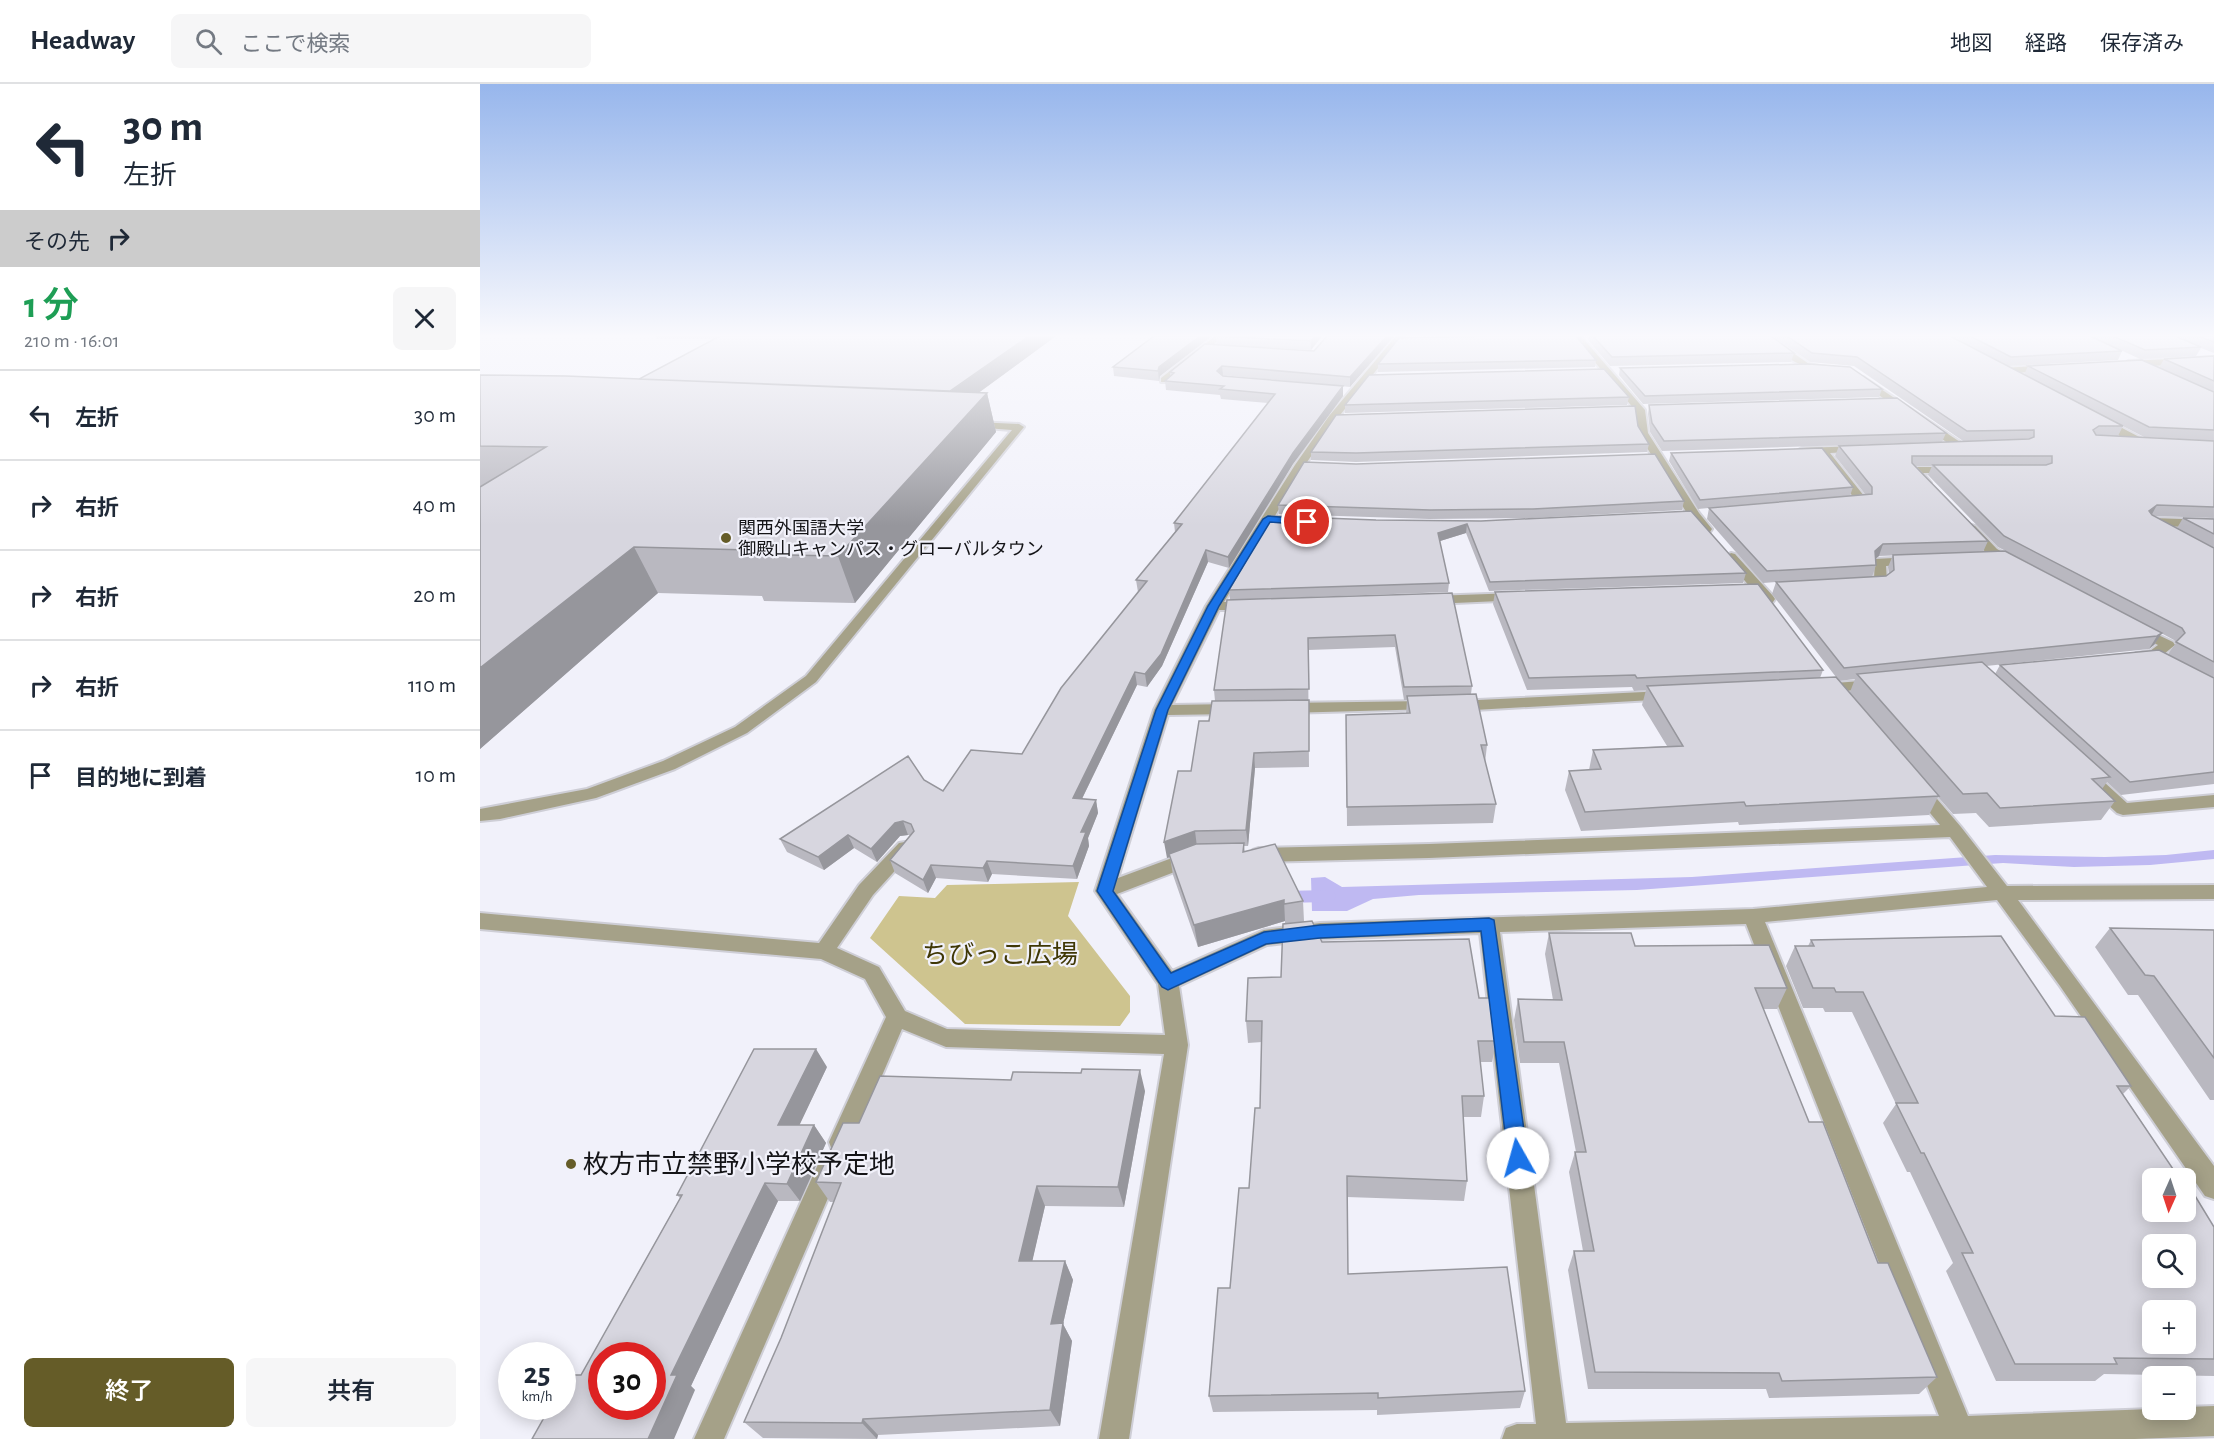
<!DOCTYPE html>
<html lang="ja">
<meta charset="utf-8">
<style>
:root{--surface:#fff;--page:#f6f6f7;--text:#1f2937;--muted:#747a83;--line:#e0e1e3;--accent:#655c28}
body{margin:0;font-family:"Alegreya Sans","Noto Sans JP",sans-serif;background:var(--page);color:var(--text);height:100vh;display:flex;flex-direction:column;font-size:22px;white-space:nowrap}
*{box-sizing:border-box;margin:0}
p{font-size:20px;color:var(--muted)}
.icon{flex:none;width:33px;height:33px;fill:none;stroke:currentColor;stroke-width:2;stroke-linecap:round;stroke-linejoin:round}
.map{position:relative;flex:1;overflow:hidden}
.panel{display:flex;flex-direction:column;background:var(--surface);width:480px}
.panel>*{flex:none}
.top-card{background:#fff;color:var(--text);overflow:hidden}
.needle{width:39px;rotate:183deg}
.controls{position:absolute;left:1662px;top:1084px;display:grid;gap:12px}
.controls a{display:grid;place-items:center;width:54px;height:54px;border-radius:9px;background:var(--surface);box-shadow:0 3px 15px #0003;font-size:30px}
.speed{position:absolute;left:18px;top:1258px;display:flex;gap:12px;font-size:30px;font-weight:700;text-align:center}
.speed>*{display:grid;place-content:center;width:78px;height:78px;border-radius:50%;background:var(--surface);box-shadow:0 3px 15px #0003;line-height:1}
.speed small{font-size:15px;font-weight:400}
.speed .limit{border:9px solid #d22;background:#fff;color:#111}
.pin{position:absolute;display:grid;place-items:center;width:51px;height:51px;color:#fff;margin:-26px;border:3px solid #fff;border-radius:50%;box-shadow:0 2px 6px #0007}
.me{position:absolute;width:66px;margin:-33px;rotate:353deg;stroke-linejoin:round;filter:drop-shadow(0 0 4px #0008)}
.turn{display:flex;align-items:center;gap:21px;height:126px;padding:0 24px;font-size:27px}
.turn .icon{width:78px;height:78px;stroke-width:2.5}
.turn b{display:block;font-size:42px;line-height:51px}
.then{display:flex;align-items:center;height:57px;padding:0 24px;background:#0003;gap:12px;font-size:22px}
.round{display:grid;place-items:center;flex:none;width:63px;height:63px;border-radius:9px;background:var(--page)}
.overview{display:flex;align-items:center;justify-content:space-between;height:102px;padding:0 24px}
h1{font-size:36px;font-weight:600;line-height:45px;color:#1e9e55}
.primary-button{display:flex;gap:12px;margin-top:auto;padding:12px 24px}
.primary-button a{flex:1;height:69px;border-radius:9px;background:var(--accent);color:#fff;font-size:24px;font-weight:600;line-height:69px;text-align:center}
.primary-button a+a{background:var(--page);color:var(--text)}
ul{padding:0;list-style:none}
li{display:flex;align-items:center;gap:18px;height:90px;padding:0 24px;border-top:2px solid var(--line)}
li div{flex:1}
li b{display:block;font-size:22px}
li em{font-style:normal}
header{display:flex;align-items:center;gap:36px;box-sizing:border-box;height:84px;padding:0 30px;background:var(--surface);border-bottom:2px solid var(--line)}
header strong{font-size:28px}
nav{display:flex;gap:33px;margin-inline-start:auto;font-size:21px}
.search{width:420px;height:54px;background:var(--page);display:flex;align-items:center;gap:15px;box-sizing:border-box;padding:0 21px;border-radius:9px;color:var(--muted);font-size:22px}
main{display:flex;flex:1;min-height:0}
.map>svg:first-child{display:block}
</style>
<header>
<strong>Headway</strong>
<div class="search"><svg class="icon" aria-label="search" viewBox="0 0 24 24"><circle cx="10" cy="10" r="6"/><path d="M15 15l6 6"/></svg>ここで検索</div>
<nav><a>地図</a><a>経路</a><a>保存済み</a></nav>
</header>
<main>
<section class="panel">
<div class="top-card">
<div class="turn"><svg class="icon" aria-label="left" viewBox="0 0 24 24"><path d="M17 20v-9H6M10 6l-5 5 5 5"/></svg><div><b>30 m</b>左折</div></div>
<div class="then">その先<svg class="icon" aria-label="right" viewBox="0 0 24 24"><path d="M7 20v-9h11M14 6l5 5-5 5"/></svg></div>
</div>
<div class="overview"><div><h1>1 分</h1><p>210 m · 16:01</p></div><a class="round"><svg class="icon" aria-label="close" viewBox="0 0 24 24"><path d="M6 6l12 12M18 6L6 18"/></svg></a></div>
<ul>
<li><svg class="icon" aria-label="left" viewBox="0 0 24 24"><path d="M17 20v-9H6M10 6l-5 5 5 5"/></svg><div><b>左折</b></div><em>30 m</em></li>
<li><svg class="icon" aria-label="right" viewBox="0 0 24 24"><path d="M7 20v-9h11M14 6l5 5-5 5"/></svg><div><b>右折</b></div><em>40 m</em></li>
<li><svg class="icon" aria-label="right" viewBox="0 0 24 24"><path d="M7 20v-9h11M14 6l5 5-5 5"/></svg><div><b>右折</b></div><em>20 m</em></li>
<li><svg class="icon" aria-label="right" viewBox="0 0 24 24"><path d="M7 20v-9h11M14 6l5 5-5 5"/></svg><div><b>右折</b></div><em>110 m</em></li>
<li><svg class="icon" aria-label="arrive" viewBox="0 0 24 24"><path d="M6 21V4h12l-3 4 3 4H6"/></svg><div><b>目的地に到着</b></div><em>10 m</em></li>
</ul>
<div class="primary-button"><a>終了</a><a>共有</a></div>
</section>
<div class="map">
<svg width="1734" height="1355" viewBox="0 0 1734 1355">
<rect width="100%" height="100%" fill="#f1f1fa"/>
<path fill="#cec48f" d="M599,798L588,832L650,912V928L640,942L485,940L390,854L419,812L455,814L467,801Z"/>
<path fill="#bfb9f2" d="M1734,766V775L1670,781L1594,783L1523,779L1157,806L939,811L893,815L867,827H832L831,794L845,793L862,803L1212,793L1515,771L1625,773L1686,771Z"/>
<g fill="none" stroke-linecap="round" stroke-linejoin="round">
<path fill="#bfb9f2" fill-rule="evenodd" d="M848,806L854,808L856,812L854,816L848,818L804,819L798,817L796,813L798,809L804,807Z"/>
<defs>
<path id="service" d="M495,338L539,340L544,343L336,598L267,649L195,685L116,714L20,735L0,737V725L107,705L183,677L255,643L326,592L532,346L492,343V339Z"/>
<path id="minor" d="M735,252H744L687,298H681V294Z
M916,252H924L856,336L825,381L744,518H767L774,522L767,526H739L692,621L753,620L761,625L753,630L688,631L638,794L711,767L718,769L720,774L718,779L637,810L692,887L784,846L840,839L1273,825L1507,803L1470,753L949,774L779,778L773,776L770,771L773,766L779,764L949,760L1460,741L1431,706L1434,702H1446L1481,743L1527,802L1734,801V815L1538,816L1734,1082V1115L1725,1112L1580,902L1517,816L1285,838L1488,1332L1672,1325L1706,1326V1323L1734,1322V1352L1655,1355H1022L1026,1344L1037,1340H1056L1000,849L840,855L787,861L699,902L708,961L649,1355H619L684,970L466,963L422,945L370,1066L361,1069L352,1066L349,1058L406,933L385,895L341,875L0,845V829L339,859L379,801L419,759L425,758L431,759L434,764L431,769L393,811L357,864L399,883L425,927L467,945L685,951L678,900L615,807L674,626L726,522L815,381L849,332ZM1266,840L1459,1332L1086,1339L1020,848Z
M1093,252H1101L1165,326L1168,349L1219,429L1232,445L1230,448H1222L1208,431L1158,349L1155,326Z
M1280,252H1289L1329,280L1350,284C1333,295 1293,265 1280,252Z
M1734,273V279L1648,283L1644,280L1648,277Z
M1568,281L1571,282V286L1525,290L1521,287L1525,284Z
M1383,293L1483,360V364H1475L1380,298L1379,296Z
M1619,335H1625L1663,355L1677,359C1662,370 1633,347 1619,339Z
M1380,362L1384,363V367L1350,369L1388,417L1382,420H1365V416L1374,414L1340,369L1322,370L1317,367L1322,364Z
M1434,383H1472L1477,386L1472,389H1443L1451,399L1446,402L1442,401L1429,386Z
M1671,434L1734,436V444L1680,442L1675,445L1665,438Z
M1491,441L1495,442L1517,465L1535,475L1537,478L1535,481C1516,485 1496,458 1485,445Z
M1251,469L1255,470L1293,512L1295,515L1293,518H1283L1247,476L1245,473Z
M1432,473L1438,477L1436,480L1406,482L1407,498L1406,501L1386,503L1380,499L1381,496L1394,495L1395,475Z
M1037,509L1042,510L1044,513L1042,516L952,520L945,516L952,512Z
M1657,541L1693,558L1695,561L1679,574L1656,575L1654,572L1656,569L1670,567L1678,561L1652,548L1650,545Z
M1394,596L1401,600L1399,603L1342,610L1334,605L1342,600Z
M1185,607L1190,609L1193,612L1190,615L977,627L969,622L977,617Z
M948,617L953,619L956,622L953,625L806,629L798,624L806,619Z
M1618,696L1624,698L1647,719L1734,711V723L1643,731L1637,729L1612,706L1610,702L1612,698Z
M349,1072L358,1076L361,1084L244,1355H214L340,1076Z"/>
</defs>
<use href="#service" stroke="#ceced6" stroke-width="4"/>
<use href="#minor" stroke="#ceced6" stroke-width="4"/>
<use href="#service" fill="#a5a188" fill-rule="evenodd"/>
<use href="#minor" fill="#a5a188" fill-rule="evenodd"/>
</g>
<path fill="#b9b8c0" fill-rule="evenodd" d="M175,252H576L499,308L507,309L516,348L375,519L284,517L282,512L178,509L0,665V291L159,295L235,255H176Z
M674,252H732L680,292L679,297L634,292L633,283Z
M736,252H842L831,266L737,261Z
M847,252H914L870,303L742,291L863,312L813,380L749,484L728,478L682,582L667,603L657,601L602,715L616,716L618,729L608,754L609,762L597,795L512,790L508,798L456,794L448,809L415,789L410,776L430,751H428L420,752L397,778L374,764L344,786L307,768L300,755L444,696L463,707L542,670L658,508L656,496L695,448L694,439L788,319L741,315L740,311L686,306L685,297L690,292V288L834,267Z
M1109,252H1291L1314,269L1311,278L1130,282L1108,256Z
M1292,252H1470L1643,342L1638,352L1734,357L1664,353L1544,291L1548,282L1679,284L1684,275L1734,272V434L1674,432L1697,444L1703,434L1734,435V700L1641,711L1627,698L1622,705L1635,717L1621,736L1509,743L1496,729L1473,730L1458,713L1449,731L1259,741L1258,738L1101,747L1085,706L1089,687L1109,686L1113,666L1187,662L1162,621L1166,606L1154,607L1152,603L1047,606L1013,520L1015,508L1343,586L1340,594L1356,593L1292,510L1296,498L1283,499L1227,435L1229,424L1250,422L1218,425L1189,377L1191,369L1373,403L1370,412L1385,410L1355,372L1359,362L1504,357H1483L1374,282L1330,278ZM1436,382H1452L1448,391L1518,463L1602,507L1413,471L1408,483L1409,490L1406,492L1392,493L1396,481V474L1399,472L1503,468L1508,457ZM1681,549L1694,556L1696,559L1688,570L1520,581L1515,590L1506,582L1669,565L1674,561ZM1375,595L1370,608L1359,597Z
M1470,252H1734V269L1721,264L1716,272L1660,275L1617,255L1642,267L1638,276L1527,282Z
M1116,276L1115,283L898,288V280Z
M1140,284L1402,305L1399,313L1163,320L1139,291Z
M1149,313L1147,321L865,329V321Z
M1169,321L1466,349L1462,358L1182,367L1170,348L1168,330Z
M1158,342L1169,360L1167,368L876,378L831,376V368Z
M1204,417L1202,426L1052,434L949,435L799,430L798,421Z
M896,436L1001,437L1266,489L1263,499L1009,507L986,449L960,457L969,499L968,508L750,516L749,506Z
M972,509L992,602L991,610L1007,661L1005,679L1016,720L1013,739L867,742L866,631L926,630L927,616H924L915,563L828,566L829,683L775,684L768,762H764L765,768L823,817L824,837L842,858L999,914L1016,957L1012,978H1000L1004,1012L1001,1033H983L987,1097L984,1117L867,1113L868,1190L1045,1307L1040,1324L897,1331V1326L733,1328L729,1312L769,1104L780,1024L782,958L768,959L766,937L801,893L805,840V837L718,863L693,791L690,773L687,774L711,687L735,617L734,606L747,516Z
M1630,844L1734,846V1016H1730L1658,911H1648L1615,863Z
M1069,849L1155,862L1307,904L1297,925H1283L1329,1038L1398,1179L1457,1293L1439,1310L1289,1314L1286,1305H1108L1088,1186L1094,1167H1103L1089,1088L1095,1068H1096L1079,979H1040L1034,936L1038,915L1073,916L1065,870Z
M1331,856L1575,932L1651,1002L1643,1010L1695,1088L1734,1143V1292L1624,1290L1615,1297H1516L1466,1187L1473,1179L1430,1088H1427L1403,1039L1416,1020L1372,928H1345L1343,924H1323L1306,882L1315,862H1328Z
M347,983L319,1041H334L346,1059L320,1117H298L211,1302L215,1306L101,1291L200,1114L197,1111Z
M665,1007L644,1123L565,1122L552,1177H585L593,1196L583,1240L592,1257L580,1342L398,1351L397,1355L283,1354L264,1338L301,1254L354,1118H350L336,1098L379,1039Z"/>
<path fill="#96969c" d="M549,252H576L463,335L458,316Z
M720,252H732L680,292L679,297L678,287L679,283Z
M835,252H842L831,266V257Z
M907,252H914L870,303V293Z
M742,282L743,291L737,287Z
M863,302V312L813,380L749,484L748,473L813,369Z
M507,309L516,348L375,519L358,472Z
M1677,421L1671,432L1669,427Z
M987,440L986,449L957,458L958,449Z
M1403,460L1399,472L1391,478L1395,467Z
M154,463L178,509L0,665V584Z
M726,466L728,478L682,582L667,603L665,590Z
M1682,549L1674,561L1669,565L1677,552Z
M655,588L657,601L596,727L593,714Z
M774,669L775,684L768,762L766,746Z
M616,716L618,729L608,754L609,762L597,795L593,782L601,748Z
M423,737L428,751L420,752L397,778L391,765L415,739Z
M715,747L717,763L689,770L690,773L687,774L684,758Z
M368,751L374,764L344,786L338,773Z
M507,777L512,790L508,798L503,784Z
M451,781L456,794L448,809L443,796Z
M804,816L805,837L718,863L714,841Z
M336,965L347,983L311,1059L298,1041Z
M660,986L665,1007L644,1123L638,1103Z
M334,1041L346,1059L320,1117L307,1100Z
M285,1099L298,1117L211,1302L215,1306L194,1355H168L191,1291Z
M557,1102L565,1122L548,1196L539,1177Z
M585,1177L593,1196L583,1240L592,1257L580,1342L570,1326L571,1240Z
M383,1335L398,1351L397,1355L382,1339Z"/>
<path fill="#d7d6df" stroke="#96969c" stroke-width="1.5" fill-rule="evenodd" d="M240,252H549L470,307L159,295Z
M674,252H720L679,283L678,287L633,283Z
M736,252H835L831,257Z
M847,252H907L870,293L742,282L737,287L743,292L863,302L813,369L748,473L726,466L681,570L665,590L655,588L593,714L616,716L601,748H606L593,782L507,777L503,784L451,781L443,796L410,776L434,747L431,740L423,737L415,739L391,765L368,751L338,773L300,755L428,672L444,696L463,707L491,666L542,670L581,604L667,497L656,496L702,440L694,439L795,310L740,305L744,302L685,297L694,289L690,288L725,260L834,267Z
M1016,252H1096L1116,276L898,280L919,254Z
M1113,252H1291L1314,269L1132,273Z
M1307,252H1470L1643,342H1619L1613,346L1616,351L1734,357V423L1677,421L1669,427L1672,431L1734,464V578L1696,558L1705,549L1702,544L1524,452L1453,381H1566L1572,379V372H1432V379L1508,457L1403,460L1395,467L1396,481L1287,487L1229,424L1392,410V403L1359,362L1549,355L1554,353V346L1487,347L1377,273L1332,269Z
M1490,252H1610L1642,267L1531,273Z
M1633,252H1695L1721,263L1665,266Z
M1718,252H1734V258Z
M1734,272V297L1684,275Z
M1662,276L1734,308V346L1669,343L1548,282Z
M1329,280L1370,283L1402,305L1165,312L1140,284Z
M1124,285L1149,313L865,321L889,291Z
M0,291L86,292L507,309L358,472L264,470L268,466L154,463L0,584V403L66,363L0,362Z
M1417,314L1466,349L1184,357L1172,339L1169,321Z
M1155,322L1158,342L1169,360L876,369L831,368L856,331Z
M1342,364L1373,403L1220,416L1191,369Z
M1175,370L1204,417L1053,425L950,426L798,421L824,378L876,380Z
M1211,427L1266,489L1010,498L987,440L958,449L969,499L749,506L792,432L896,436L1001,437Z
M1703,434L1734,435V450Z
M1525,467L1682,549L1677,552L1364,584L1296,498L1406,492L1414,486L1413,471Z
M1278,500L1343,586L1157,594L1155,591L1049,594L1015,508Z
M972,509L992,602L924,603L915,551L828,554L829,605L734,606L747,516Z
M1679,566L1734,594V688L1650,698L1520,581Z
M1502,578L1630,693L1612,695L1635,717L1520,724L1507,709L1483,710L1377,590Z
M1356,593L1459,712L1266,722L1264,718L1105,728L1089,687L1121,685L1113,666L1203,662L1167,602Z
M996,610L1007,661H1001L1016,720L867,723L866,631L930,629L927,612Z
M829,616V667L774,669L766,746L715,747L684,758L698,687H711L719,637H729L732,617Z
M764,759L763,768L795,760L823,817L804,820V816L714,841L689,770L716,760Z
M832,837L842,858L989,855L999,914H1011L1016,957H998L1004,1012H982L987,1097L867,1092L868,1190L1027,1183L1045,1307L898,1314V1309L729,1312L738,1204H750L759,1104H769L775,1024H780L782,937H766L768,894L801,893L803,840Z
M1630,844L1734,846V974L1674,892L1665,891Z
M1069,849H1151L1155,862L1289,861L1307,904H1275L1329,1038H1343L1398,1179H1408L1457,1293L1302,1297L1299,1289L1115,1288L1094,1167H1114L1095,1068H1106L1084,958H1044L1038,915L1082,916Z
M1521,852L1575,932L1605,933L1651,1002H1637L1695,1088H1700L1704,1095H1672V1128H1706V1097L1734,1143V1275L1634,1274L1637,1280H1535L1482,1169H1493L1444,1069H1441L1416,1019H1438L1383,908H1356L1354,904H1333L1315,862H1334L1331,856ZM1672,1161H1706V1194H1672ZM1672,1227H1706V1260H1672Z
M274,965H336L298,1041H334L307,1100L285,1099L191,1291H197L168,1355H52L70,1323H82V1300L88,1291H101L202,1111H197ZM122,1272H172V1323H122Z
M602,985L660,986L638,1103L557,1102L539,1177H585L571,1240L583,1239L570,1326L383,1335L382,1339L264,1338L301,1254L361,1099L336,1098L363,1039H379L400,992L531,996L533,988L601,989Z"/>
<linearGradient id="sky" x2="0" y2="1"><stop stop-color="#97b6ec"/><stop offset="0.57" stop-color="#f9f9fd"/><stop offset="1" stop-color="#f9f9fd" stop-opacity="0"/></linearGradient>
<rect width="1734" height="442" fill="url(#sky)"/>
<path fill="#1a73e8" stroke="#114b97" stroke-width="1.5" d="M788,432L827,435L832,438L827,441L790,438L739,522L688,626L633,807L691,889L784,848L840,841L1009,834L1014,836L1048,1074L1045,1081L1038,1083L1031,1081L1028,1074L1001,847L840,854L786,860L688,906L682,903L617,807L676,626L728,522L783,435Z"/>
<g fill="#655c28" stroke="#f1f1fa" stroke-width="2">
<circle cx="246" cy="454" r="6"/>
<circle cx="91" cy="1080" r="6"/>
</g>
<g text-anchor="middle" stroke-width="4.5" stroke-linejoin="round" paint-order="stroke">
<g font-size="18" fill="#141417" stroke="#f1f1fa" text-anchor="start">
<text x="258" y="450">関西外国語大学<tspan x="258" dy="21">御殿山キャンパス・グローバルタウン</tspan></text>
</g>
<g font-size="26" fill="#3f3705" stroke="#f1f1fa">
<text x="520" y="879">ちびっこ広場</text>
</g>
<g font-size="26" fill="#141417" stroke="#f1f1fa" text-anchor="start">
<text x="103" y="1089">枚方市立禁野小学校予定地</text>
</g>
</g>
</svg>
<div class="controls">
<a><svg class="needle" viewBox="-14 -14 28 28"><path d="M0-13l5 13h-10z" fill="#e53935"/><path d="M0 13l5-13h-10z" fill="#747a83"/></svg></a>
<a><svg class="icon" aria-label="search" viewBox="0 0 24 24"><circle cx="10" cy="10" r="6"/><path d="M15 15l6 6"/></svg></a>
<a>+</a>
<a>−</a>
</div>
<div class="speed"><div>25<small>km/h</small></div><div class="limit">30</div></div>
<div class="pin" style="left:827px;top:438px;background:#d93025"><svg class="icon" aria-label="arrive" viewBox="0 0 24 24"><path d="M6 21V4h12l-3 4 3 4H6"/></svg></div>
<svg class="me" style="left:1038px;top:1074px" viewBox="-20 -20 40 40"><circle r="19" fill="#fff"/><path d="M0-13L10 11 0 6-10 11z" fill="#1a73e8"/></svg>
</div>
</main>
